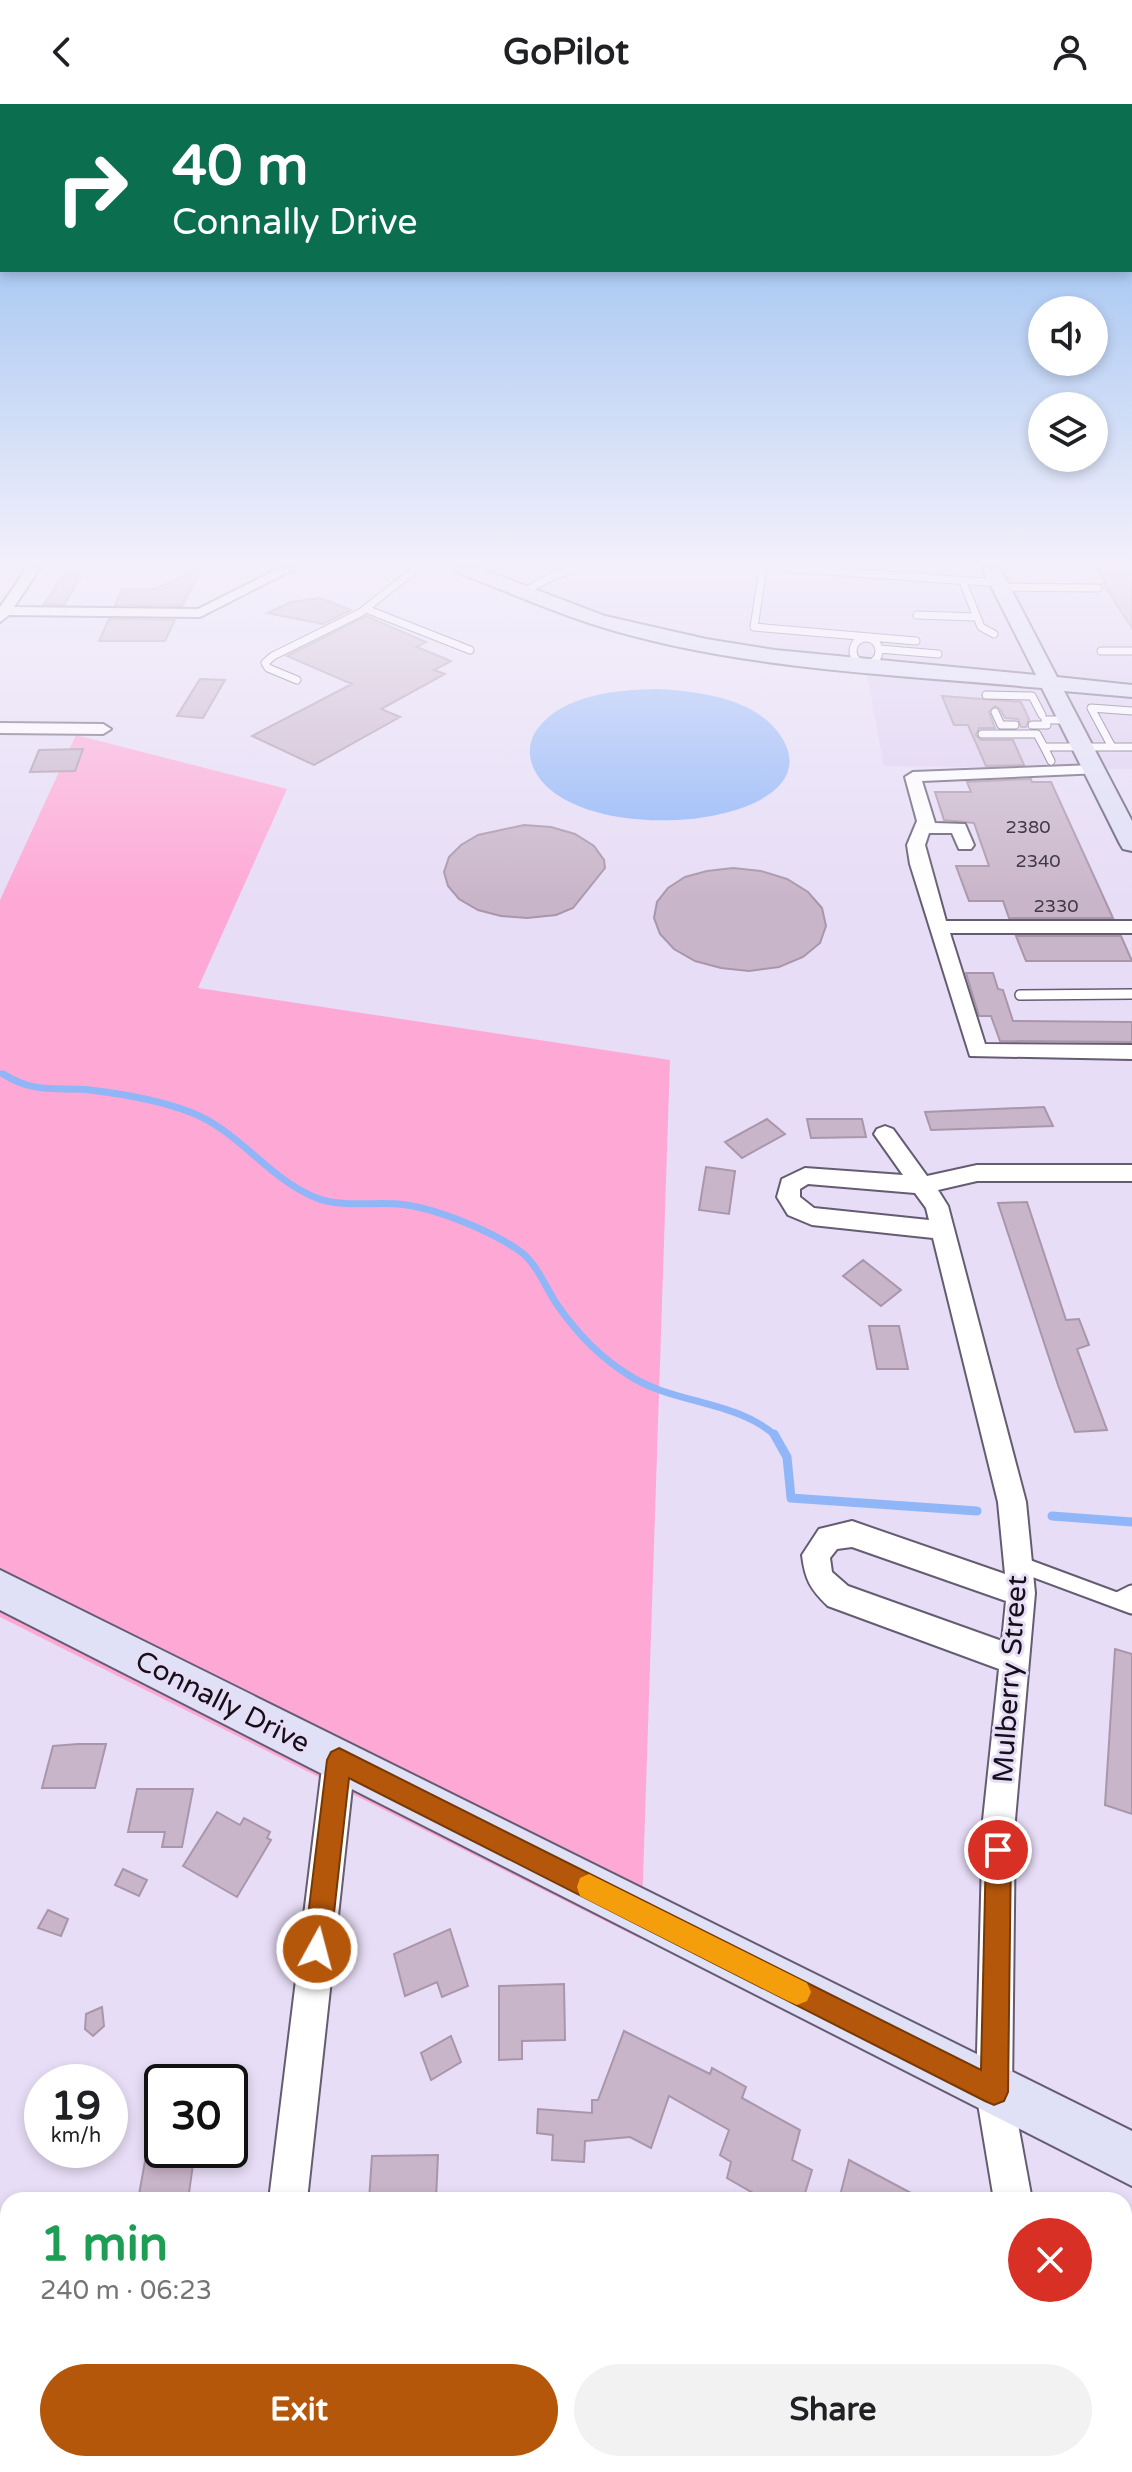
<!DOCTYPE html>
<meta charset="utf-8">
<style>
:root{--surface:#fff;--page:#f2f2f2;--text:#202124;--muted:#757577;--accent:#b5570a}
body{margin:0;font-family:"Varela Round",sans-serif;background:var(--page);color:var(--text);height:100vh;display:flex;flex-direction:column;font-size:30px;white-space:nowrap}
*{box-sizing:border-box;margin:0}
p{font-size:26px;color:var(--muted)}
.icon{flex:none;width:44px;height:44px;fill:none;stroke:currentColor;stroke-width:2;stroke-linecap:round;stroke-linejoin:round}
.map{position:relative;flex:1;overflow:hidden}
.drawer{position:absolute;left:0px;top:2088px;width:1132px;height:280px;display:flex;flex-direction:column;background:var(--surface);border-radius:24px 24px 0 0;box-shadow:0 4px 12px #0003}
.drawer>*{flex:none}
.top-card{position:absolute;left:0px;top:0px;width:1132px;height:168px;box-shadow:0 4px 12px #0003;background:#0b6e4f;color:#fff;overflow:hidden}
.fabs{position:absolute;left:1028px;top:192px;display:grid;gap:16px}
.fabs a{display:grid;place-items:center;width:80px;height:80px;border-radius:50%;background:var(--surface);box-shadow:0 4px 12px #0003;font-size:40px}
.speed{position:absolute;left:24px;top:1960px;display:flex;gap:16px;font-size:40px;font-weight:700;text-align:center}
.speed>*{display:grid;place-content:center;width:104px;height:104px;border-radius:50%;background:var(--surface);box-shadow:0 4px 12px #0003;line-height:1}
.speed small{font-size:20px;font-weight:400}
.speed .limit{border:4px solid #111;border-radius:12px;background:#fff;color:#111}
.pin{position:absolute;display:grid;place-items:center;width:68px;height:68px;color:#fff;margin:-34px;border:4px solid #fff;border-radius:50%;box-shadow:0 2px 8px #0007}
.me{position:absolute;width:88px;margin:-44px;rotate:7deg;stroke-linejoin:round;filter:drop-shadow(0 0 6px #0008)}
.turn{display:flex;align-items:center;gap:28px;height:168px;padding:0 40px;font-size:36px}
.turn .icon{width:104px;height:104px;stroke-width:2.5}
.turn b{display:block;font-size:56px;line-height:68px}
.round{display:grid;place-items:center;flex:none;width:84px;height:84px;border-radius:42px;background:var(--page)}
.overview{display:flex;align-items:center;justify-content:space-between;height:136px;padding:0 40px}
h1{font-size:48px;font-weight:800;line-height:60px;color:#1e9e55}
.action{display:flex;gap:16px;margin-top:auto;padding:16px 40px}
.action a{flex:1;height:92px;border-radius:48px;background:var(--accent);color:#fff;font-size:32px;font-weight:800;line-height:92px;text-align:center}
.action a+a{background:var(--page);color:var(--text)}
header{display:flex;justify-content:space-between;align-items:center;height:104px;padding:0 40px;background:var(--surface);font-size:36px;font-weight:800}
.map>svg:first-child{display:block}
</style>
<header><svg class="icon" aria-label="back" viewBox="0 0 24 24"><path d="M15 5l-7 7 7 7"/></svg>GoPilot<svg class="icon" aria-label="person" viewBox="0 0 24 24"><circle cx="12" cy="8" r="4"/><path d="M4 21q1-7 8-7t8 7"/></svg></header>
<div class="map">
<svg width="1132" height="2368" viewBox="0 0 1132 2368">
<rect width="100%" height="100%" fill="#e7ddf6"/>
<path fill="#ded0f0" d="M457,464H1132V665L884,662L865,560L611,524Z"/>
<path fill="#fea8d5" d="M76,631L287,685L198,884L670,956L641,1835L0,1513V796Z"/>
<path fill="#91b6f8" d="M656,585C698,587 758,594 782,634C836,721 583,749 536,669C527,654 528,637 538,624C565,590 617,586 656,585Z"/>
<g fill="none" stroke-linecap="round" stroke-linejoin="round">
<path stroke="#91b6f8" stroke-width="5" d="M0,969L6,972"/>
<path stroke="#91b6f8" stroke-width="7" d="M3,970C35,990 55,983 90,986C123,990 159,996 190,1008C238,1026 267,1073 314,1093C341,1104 370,1098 398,1100C434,1103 492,1127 521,1148C538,1161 546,1185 558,1202C577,1229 600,1253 627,1270C671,1300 736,1296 776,1332"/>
<path stroke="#91b6f8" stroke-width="9" d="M774,1330L787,1353L791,1394L977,1407
M1052,1412L1132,1418"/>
</g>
<path fill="#c9b5c9" stroke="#a996aa" stroke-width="2" d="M68,464L82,471L64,501L44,500Z
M198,464H202L182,502L115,501L122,485H156Z
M1096,464H1132V524L1103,479H1106Z
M320,494L351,506L323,520L267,509L291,498Z
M366,512L426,538L417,543L451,557L434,566L445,570L381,605L400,613L314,661L252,632L352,580L287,552Z
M109,515L175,516L165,537H99Z
M200,575L225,576L203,614L177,612Z
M942,592L1021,598L1029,615L1026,623H1021L1018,615L1005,614L1000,605L995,602L989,608L995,624H979L976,631L981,636H1013L1024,661L986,662L968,621H954Z
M83,645L75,667L30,668L39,646Z
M1031,675L1032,678H1051L1113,814H1009L1003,797H969L956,762H989L974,719L944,716L935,688H971L967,678Z
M524,721L551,723L575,730L594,742L604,756L605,764L573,804L556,811L527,814L501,812L478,806L459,795L448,782L444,768L449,753L461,741L478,731Z
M733,764L761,767L787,775L808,788L822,804L826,822L820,839L803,853L779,863L749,867L721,864L695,857L674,845L660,830L654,814L657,798L668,784L685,773L707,767Z
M1016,832H1121L1132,857H1026Z
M966,869H993L998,885L1003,886L1013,917L1132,918V938L1000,937L991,912H979Z
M1044,1003L1053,1022L931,1026L925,1008Z
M767,1015L785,1030L742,1054L725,1038Z
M807,1015H862L866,1033L811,1034Z
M706,1063L735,1067L729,1110L699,1106Z
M1027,1098L1066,1216L1079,1215L1089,1241L1077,1245L1107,1326L1075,1328L1058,1281L998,1099Z
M863,1156L901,1186L881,1202L843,1172Z
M869,1222H899L908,1265H877Z
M1115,1545L1132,1550V1710L1105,1701Z
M78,1640H106L95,1684H42L53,1642Z
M137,1685H193L182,1743H162L165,1728H128Z
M217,1708L240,1721L244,1714L270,1728L267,1734L271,1736L237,1793L183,1762Z
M123,1765L147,1776L139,1792L115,1781Z
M48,1806L68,1815L61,1832L38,1824Z
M450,1825L468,1882L442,1893L437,1878L405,1892L394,1850Z
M564,1880L565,1936L522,1937V1955L499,1956V1882Z
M102,1903L104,1922L93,1932L85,1925L86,1910Z
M624,1927L710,1970L712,1964L746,1983L742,1994L800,2026L792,2056L812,2066L803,2096H756L758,2092L727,2074L731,2058L720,2051L729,2026L669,1992L651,2044L630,2033L585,2037L584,2058L552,2056L553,2031L537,2029L538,2005L592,2009V1996H598Z
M451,1932L461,1958L431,1976L421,1949Z
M147,2046H195L188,2096H138Z
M438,2051L436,2096H369L372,2052Z
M849,2056L924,2096H839Z"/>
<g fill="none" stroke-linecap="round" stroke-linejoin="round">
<defs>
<path id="lane-far2" d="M763,464L754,523L916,537
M785,464L999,479
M963,478L981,523L994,530
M1001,483L1098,484
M523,488L553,472L578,464
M366,505L470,546
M917,511L975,513
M853 547a13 13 0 1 1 26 0a13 13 0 1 1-26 0Z
M879,545L938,550
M1101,547H1132
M297,576L268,564L265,559L273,552L360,509L417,464
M986,591L1032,592L1042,611
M995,608L1001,621H1015
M1032,621H1047L1045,616H1068
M982,630H1037L1044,643
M1112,643L1091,604L1132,607
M1051,657L1044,643H1132"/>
<path id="lane-far1" d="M1020,891L1132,890"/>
<path id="lane" d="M1019,1460L1132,1502
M1118,1496L1132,1489"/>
<path id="street" d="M27,464H40L14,503L198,505L280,464H296L200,513L9,511L0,518V503Z
M0,619L103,620L111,625L103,630L0,629Z
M1094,661L1100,663V669L922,677L935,719L965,720L974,741L971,745H959L952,729H929L925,741L946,817H1132V829H950L985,940L1132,941V955L970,952L910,760L907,741L917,717L905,673L913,668Z
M885,1022L893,1025L927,1072L977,1061H1132V1077H977L938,1086L948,1102L1026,1398L1035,1489L1015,1716L1012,1988L1032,2096H994L976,1988L983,1716L999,1565L828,1502C810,1485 805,1475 802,1451L819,1425L852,1417L1005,1470L998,1398L933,1134L812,1121L788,1111L777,1093L782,1075L805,1064L903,1071L874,1030L877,1025ZM808,1080L915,1089L926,1104L929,1116L814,1104L800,1093V1085ZM852,1443L1006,1497L1002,1537L848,1482L832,1468L830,1454L837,1445Z
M339,1640L350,1645L355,1656L307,2096H269L323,1656L328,1645Z
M236,2360H278L277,2368H235Z
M1037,2360H1079L1080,2368H1038Z"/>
<path id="secondary" d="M453,464H479L605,512L706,535L775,546L1036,571L982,464H1000L1057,573L1132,581V593L1064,587L1132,717V747L1123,745L1120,740L1042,584C893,570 736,566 592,520C546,505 501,485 456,468Z
M0,1466L1132,2027V2082L0,1506Z"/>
</defs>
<use href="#lane-far2" stroke="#655c72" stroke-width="9"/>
<use href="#lane-far1" stroke="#655c72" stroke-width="12"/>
<use href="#lane" stroke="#655c72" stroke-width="19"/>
<use href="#street" stroke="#655c72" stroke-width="4"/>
<use href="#secondary" stroke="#655c72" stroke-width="4"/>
<use href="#lane-far2" stroke="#fff" stroke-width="7"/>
<use href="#lane-far1" stroke="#fff" stroke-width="9"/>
<use href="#lane" stroke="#fff" stroke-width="15"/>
<use href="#street" fill="#fff" fill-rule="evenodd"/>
<use href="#secondary" fill="#e0e0f6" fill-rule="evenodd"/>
</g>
<linearGradient id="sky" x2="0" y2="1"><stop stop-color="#85b5ee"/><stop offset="0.58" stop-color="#f4f0fb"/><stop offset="1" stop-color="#f4f0fb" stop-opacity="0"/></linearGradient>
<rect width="1132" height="796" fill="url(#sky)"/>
<path fill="#b5570a" stroke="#763906" stroke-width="2" d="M339,1644L981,1966L986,1746L989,1737L998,1734L1007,1737L1011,1746L1008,1988L1004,1997L994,2001L985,1997L349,1674L330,1845L326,1854L317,1858L308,1854L304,1845L327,1656L331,1648Z"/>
<path fill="#f59e0b" d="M589,1770L807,1879L811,1888L807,1897L797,1901L788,1897L580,1792L577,1783L580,1774Z"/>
<g text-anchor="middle" stroke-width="6" stroke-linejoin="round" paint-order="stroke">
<g font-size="18" fill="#413945">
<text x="1028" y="729">2380</text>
<text x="1038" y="763">2340</text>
<text x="1056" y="808">2330</text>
</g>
<g font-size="28" fill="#141019" stroke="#e7ddf6">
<text transform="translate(1009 1575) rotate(-86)" y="10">Mulberry Street</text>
<text transform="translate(223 1597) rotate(27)" y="10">Connally Drive</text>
</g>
</g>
</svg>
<div class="fabs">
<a><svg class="icon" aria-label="sound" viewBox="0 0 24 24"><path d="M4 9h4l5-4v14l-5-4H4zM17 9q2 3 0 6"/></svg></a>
<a><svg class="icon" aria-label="layers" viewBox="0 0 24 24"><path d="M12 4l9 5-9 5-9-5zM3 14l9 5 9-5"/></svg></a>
</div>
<div class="speed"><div>19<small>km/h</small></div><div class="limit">30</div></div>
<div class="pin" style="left:998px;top:1746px;background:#d93025"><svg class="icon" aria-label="arrive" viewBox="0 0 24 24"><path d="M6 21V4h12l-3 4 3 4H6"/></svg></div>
<svg class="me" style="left:317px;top:1845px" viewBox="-20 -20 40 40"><circle r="17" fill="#b5570a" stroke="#fff" stroke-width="3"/><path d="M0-11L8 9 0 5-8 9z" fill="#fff"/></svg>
<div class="top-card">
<div class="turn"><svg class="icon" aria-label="right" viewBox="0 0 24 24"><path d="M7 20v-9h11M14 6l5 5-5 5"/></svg><div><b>40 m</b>Connally Drive</div></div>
</div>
<section class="drawer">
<div class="overview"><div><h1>1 min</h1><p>240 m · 06:23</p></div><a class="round" style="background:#d93025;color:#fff"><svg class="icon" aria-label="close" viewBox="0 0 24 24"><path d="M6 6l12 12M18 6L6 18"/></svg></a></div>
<div class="action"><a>Exit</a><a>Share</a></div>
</section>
</div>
